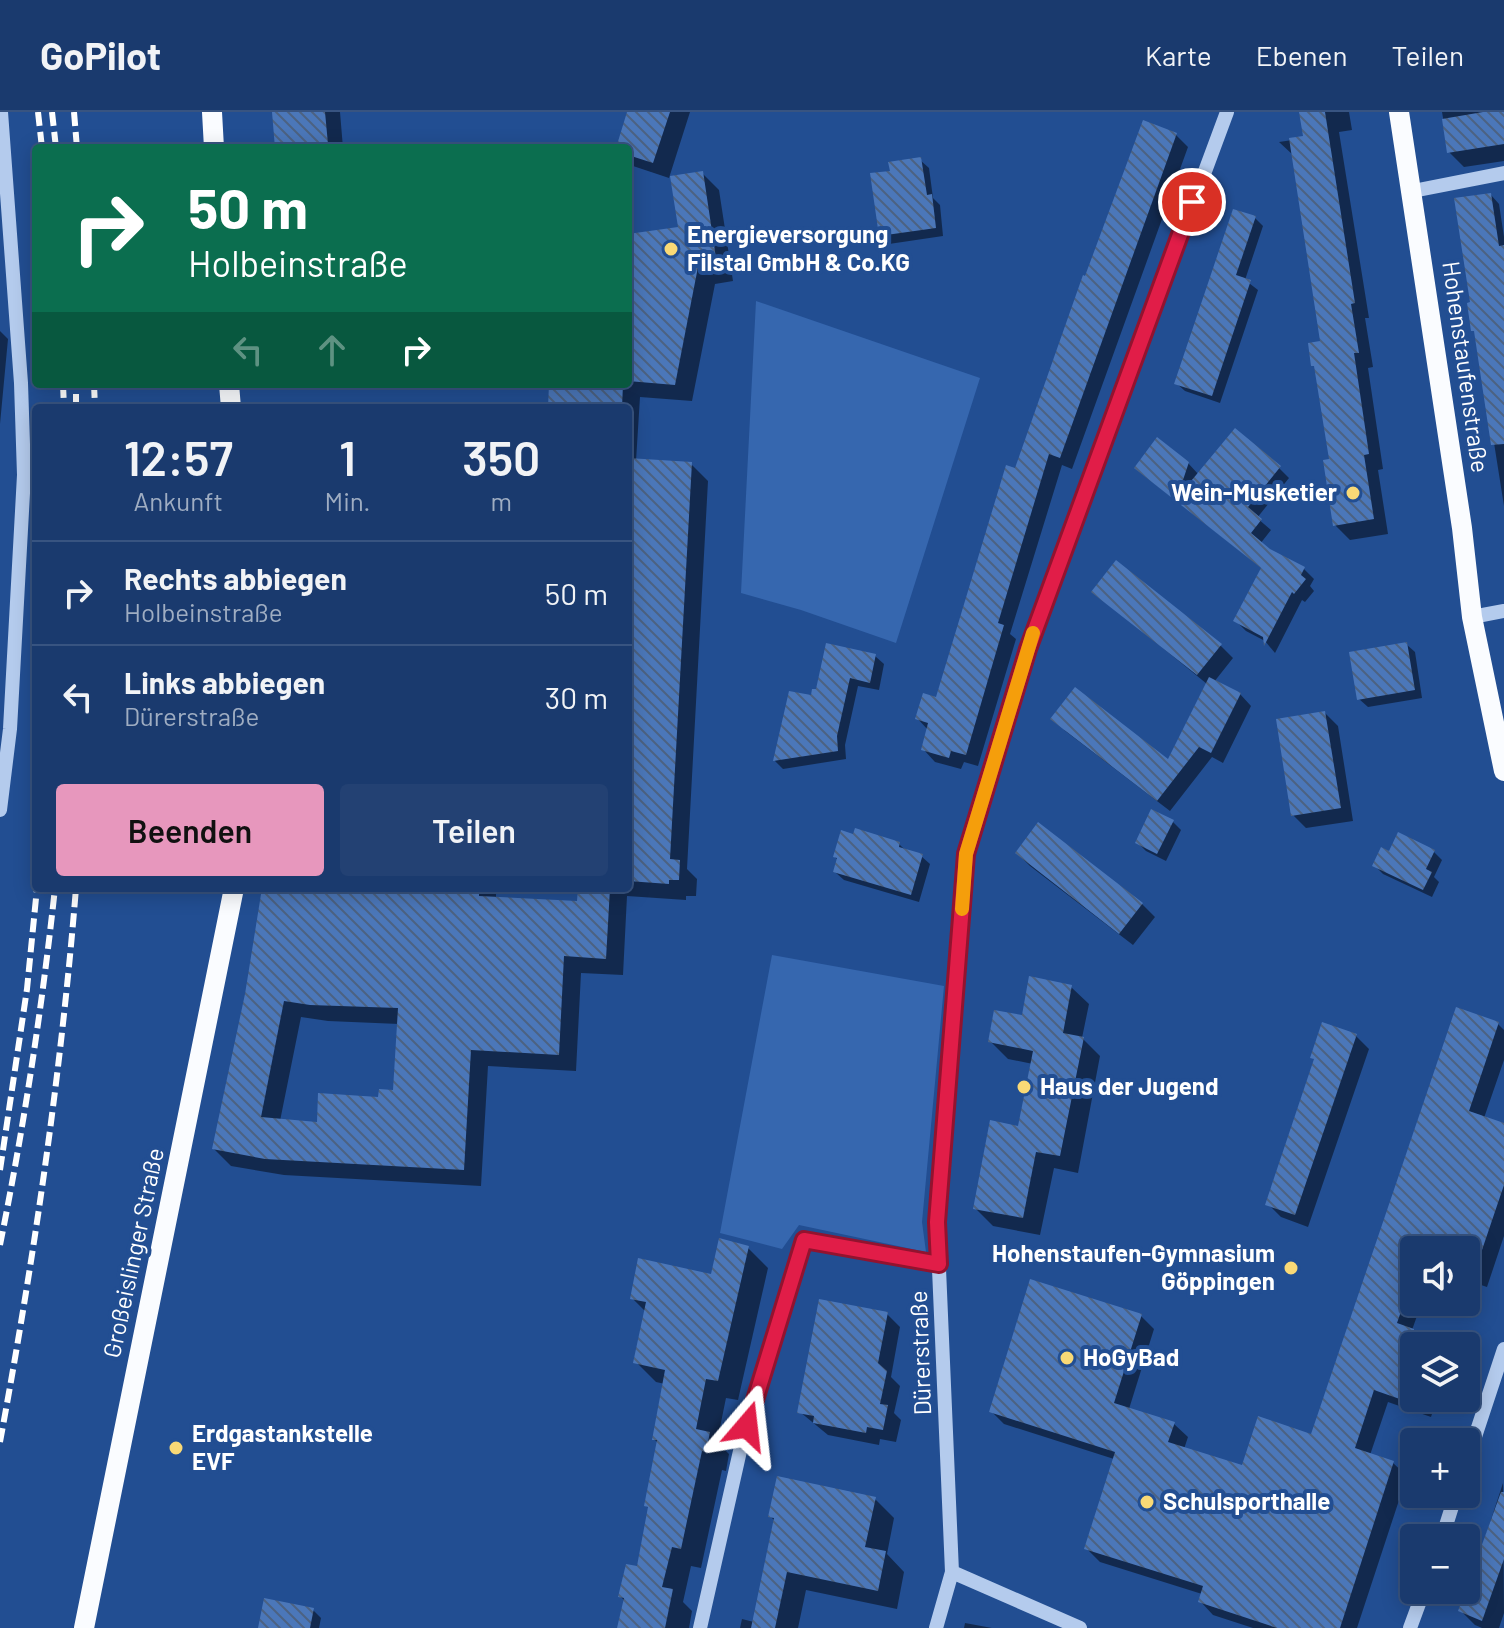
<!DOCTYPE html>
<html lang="de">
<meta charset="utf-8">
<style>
:root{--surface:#1a3a6e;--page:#234173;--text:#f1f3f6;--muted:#9fadc2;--line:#385481;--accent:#e797bd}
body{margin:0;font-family:Barlow,sans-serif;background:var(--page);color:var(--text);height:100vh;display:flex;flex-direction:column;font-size:30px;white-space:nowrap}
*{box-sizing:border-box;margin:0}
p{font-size:26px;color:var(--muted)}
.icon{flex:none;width:44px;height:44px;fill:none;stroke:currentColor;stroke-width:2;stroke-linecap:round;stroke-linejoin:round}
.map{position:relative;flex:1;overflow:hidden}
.sheet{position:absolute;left:32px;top:292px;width:600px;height:488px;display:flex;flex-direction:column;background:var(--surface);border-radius:8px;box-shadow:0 4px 20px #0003,0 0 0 2px var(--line)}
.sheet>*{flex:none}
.banner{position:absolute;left:32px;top:32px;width:600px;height:244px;border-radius:8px;box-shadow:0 4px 20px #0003,0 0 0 2px var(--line);background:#0b6e4f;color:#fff;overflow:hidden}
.tools{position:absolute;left:1400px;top:1124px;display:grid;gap:16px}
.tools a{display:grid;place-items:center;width:80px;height:80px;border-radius:8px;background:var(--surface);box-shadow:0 4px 20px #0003,0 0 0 2px var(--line);font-size:40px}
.pin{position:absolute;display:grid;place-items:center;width:68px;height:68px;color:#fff;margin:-34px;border:4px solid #fff;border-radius:50%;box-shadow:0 2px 8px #0007}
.me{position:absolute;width:88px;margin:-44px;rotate:17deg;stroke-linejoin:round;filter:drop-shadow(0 0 6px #0008)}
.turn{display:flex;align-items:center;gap:28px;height:168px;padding:0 24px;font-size:36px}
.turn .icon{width:104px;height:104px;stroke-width:2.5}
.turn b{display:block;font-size:56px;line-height:68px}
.lanes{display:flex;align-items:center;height:76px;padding:0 24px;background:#0003;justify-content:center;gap:40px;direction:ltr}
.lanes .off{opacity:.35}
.eta{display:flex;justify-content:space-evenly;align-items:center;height:136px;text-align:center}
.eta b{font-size:48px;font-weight:600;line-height:56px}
.button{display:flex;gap:16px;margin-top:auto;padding:16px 24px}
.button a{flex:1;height:92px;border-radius:8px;background:var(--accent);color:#111;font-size:32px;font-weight:600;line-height:92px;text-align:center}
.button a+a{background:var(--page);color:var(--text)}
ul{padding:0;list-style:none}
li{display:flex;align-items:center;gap:24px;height:104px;padding:0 24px;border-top:2px solid var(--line)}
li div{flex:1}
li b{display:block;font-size:30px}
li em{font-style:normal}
header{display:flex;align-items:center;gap:48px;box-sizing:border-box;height:112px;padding:0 40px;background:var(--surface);border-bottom:2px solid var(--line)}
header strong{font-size:38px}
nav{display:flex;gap:44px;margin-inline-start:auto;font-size:28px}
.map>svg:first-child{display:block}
</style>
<header>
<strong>GoPilot</strong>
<nav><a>Karte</a><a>Ebenen</a><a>Teilen</a></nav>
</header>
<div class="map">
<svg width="1504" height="1516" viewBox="0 0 1504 1516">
<defs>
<pattern id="building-back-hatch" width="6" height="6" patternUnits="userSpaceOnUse" patternTransform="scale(2)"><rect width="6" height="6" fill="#4b77b9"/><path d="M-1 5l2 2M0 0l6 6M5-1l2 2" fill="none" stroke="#4c6282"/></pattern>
</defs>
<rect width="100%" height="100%" fill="#224e92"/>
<path fill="#3667af" d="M756,189L980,266L896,531L801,498L741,481Z
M772,843L944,874L922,1110L926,1140L799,1113L782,1137L720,1121Z"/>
<path fill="#0007" fill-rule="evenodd" d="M274,0H340L343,36H277Z
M630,0H690L669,66L633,54L628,49V36H618Z
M1301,0H1349L1352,18L1339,20L1369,206H1365L1373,255L1368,256L1383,357L1378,358L1388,422L1350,428L1335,413L1323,230L1293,43L1279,30L1306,26Z
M1442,0H1504V49L1464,55L1449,40Z
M1175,22L1188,35L1072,357L1062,353L1010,522L1016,527L978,654L964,650L961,657L935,650L923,637L928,618L917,606L937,587L1016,358Z
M920,48L929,56L933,86L940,93L943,124L889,132L881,124L892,60Z
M702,61L719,78L733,169L715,172L692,289L640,285L636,349L691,352L708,369L687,757L697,767L696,784H686V788L627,784L623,863L581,861L576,959L488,954L481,1074L284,1063L231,1054L214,1037L247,882L264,776H496V787L579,791L580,776H628V296H550L551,272H628V124L680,116ZM301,905L328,909L399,912L395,980L319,1012L280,1009Z
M1491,83L1499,92L1504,125V394L1472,192Z
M1255,106L1263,114L1245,168L1258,178L1220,291L1185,279L1176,271Z
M0,219L8,227L0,312Z
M342,292L396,296H341Z
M1188,351L1199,363L1279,356L1289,366L1257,406L1271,418L1260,432L1304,457L1314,467L1310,474L1314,479L1305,490L1302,488L1275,541L1265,529L1246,519L1236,509L1263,457L1146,365Z
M1094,480L1220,533L1233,546L1214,570L1240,582L1251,594L1223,651L1212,645L1170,699L1064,618L1169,650L1207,572Z
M1406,532L1415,540L1422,586L1368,595L1359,587Z
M875,544L884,552L879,578L858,574L845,633L846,647L783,657L775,649L790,581L812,586L817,580Z
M1325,601L1338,614L1353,709L1306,716L1293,703Z
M1173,710L1181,718L1166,749L1146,739L1137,730Z
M899,732L907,740L921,744L930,752L919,790L844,768L835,760L838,748L835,745Z
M1433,739L1442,748L1434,765L1439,770L1432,785L1383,762L1375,754L1390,742Z
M1017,741L1142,792L1155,805L1133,833L1030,754Z
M1071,875L1089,892L1082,926L1100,944L1078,1061L1054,1056L1040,1123L993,1114L975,1096L1020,1016L1033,952L1008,947L990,929Z
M1498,912L1504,918V948L1484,1006L1504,1013V1124L1487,1175L1466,1168V1138H1414V1190H1422L1412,1218L1439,1227L1446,1234H1414V1286H1437L1431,1305L1388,1290L1370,1343L1393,1351L1407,1364L1357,1516H1253L1213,1503L1200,1489L1202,1482L1100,1450L1086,1436L1114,1347L1004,1312L991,1299L1141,1204L1154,1217L1129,1297L1174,1312L1188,1325L1184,1337L1243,1356L1313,1324Z
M1356,924L1369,937L1308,1115L1281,1105L1268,1092L1316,949L1312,945Z
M748,1136L768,1156L738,1288L726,1286L717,1330L729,1342L726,1359L722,1358L701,1456L691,1454L683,1490L692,1499L689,1516H619L625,1489L620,1484L639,1457L650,1397L646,1394L658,1331L654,1327L665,1272L656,1270L636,1250L646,1200L632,1186L713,1164Z
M887,1202L900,1215L891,1265L900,1274L894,1301L901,1308L896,1330L880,1327L879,1333L828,1323L800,1300Z
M1503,1371L1504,1501L1499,1516H1482L1475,1513L1461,1499Z
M875,1387L894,1406L887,1442L904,1460L897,1497L806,1478L798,1516H740L742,1507L754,1510L775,1409L770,1404Z
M313,1498L321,1506L319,1516H260Z
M965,1511L992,1516H964Z"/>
<path fill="url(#building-back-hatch)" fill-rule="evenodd" d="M272,0H325L328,32L275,36Z
M627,0H670L653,51L628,43V36H616Z
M1299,0H1325L1355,191L1351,192L1359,241H1354L1369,342L1364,343L1374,407L1333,414L1323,348L1329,347L1314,254H1311L1308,231L1320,229L1289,26L1303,24Z
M1483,0H1504V32L1447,41L1442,7Z
M1143,8L1177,21L1060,346L1049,342L998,511L1004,513L966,643L951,639L949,646L921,638L928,611L915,607L923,581L936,585L1006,353L1015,356L1083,163L1085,164Z
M921,45L927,83L932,82L936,116L879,124L870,61L890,59L888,50Z
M703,59L717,153L698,155L675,273L628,269V122L678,115L670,64Z
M1491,81L1499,134L1504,133V332L1491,333L1474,219H1471L1467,191L1470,190L1454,86Z
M1233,97L1256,104L1236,163L1251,168L1212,284L1174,272Z
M549,272H623L622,296H548Z
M1235,316L1281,354L1248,395L1262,407L1251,421L1270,437L1305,455L1301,463L1306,467L1294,482L1292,480L1264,534L1263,525L1233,509L1261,456L1134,356L1157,325L1189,350L1177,386Z
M628,346L692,350L670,747L680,748L679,768H669V772L628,769Z
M1116,448L1222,532L1197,563L1091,480Z
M1407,530L1415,578L1357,588L1349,540Z
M826,531L876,542L870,571L850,566L837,624L838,639L773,649L789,579L811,583L812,577H816Z
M1209,565L1241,581L1211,641L1199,635L1157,689L1050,607L1075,575L1168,647Z
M1325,599L1341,696L1291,704L1276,607Z
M1151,697L1174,708L1157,742L1135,731Z
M1038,710L1143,791L1119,822L1015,741Z
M855,716L900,730L899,735L923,742L911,783L833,760L837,746L833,745L841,718L853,722Z
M1398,720L1435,738L1426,757L1432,760L1423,778L1372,754L1381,735L1389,739Z
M262,776H479V784L577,789L578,776H610L606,847L564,844L559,943L471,938L464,1058L265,1047L212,1037L245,882ZM284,889L310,893L398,896L393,978L379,977L378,985L318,981L317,1010L261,1005Z
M1029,864L1072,873L1063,921L1084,925L1060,1044L1036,1040L1023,1106L973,1097L990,1008L1018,1014L1033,939L988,930L994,898L1022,903Z
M1456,895L1499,910L1469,999L1504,1011V1073L1482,1138H1414V1162L1397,1211L1414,1217V1292L1374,1278L1355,1336L1394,1349L1340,1516H1277L1198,1490L1203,1474L1084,1437L1115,1340L989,1300L1030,1167L1142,1202L1114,1291L1175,1310L1168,1330L1242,1353L1258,1304L1311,1322Z
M1322,910L1357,922L1295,1103L1265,1093L1314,947L1310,946Z
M719,1126L749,1134L718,1269L706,1267L696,1317L710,1320L706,1340L702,1339L681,1437L672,1435L662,1475L673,1477L665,1516H617L624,1486L618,1485L626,1452L637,1454L648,1395L644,1394L657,1328H652L665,1258L633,1251L646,1190L630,1187L638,1146L711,1162Z
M819,1187L888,1200L878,1251L887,1259L880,1292L888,1293L883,1318L867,1315L866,1321L813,1311L814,1304L797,1301Z
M777,1364L876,1385L865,1435L886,1439L878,1479L787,1460L775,1516H751L774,1406L768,1405Z
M1501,1380H1504V1447L1482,1509L1458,1499Z
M264,1486L314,1496L310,1516H258Z"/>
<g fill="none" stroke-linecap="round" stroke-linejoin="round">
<path stroke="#b4cbed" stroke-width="14" d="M1413,79L1504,61
M1472,505L1504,499
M0,698L10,617L24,363L21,271L1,0
M1466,1352L1504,1237
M1442,1426L1456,1382
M952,1460L1080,1516
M700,1516L740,1339L804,1128L939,1152
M936,1516L952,1460L937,1110L966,742L1028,537L1227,0
M1410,1516L1424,1478"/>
<path stroke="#fafcff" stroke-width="20" d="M212,0L214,36
M1399,0L1462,416L1472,505L1504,659
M229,272L231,296
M84,1516L234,776"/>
<path stroke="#fff" stroke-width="6" stroke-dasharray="14 6" stroke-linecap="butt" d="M38,0L42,36
M52,0L56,36
M74,0L77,36
M63,272L64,296
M94,272L95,296
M76,296V272
M0,1058L27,877L37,776
M0,1133C24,1014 42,896 55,776
M0,1330C34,1146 61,962 76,776"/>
</g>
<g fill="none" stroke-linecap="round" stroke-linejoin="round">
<defs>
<path id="route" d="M747,1314L804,1128L939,1152L937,1110L966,742L1028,537L1192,90"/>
</defs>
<use href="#route" stroke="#92132f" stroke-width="20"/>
<use href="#route" stroke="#e11d48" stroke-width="14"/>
<path stroke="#f59e0b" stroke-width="14" d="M962,797L966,742L1033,521"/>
</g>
<g fill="#f9d976" stroke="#224e92" stroke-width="3">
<circle cx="671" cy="137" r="8"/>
<circle cx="1353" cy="381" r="8"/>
<circle cx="1024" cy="975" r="8"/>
<circle cx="1291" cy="1156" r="8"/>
<circle cx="1067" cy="1246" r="8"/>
<circle cx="176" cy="1336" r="8"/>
<circle cx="1147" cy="1390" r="8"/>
</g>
<g text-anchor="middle" stroke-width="8" stroke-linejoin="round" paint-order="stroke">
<g font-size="24" font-weight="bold" fill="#fff" stroke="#224e92" text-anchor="start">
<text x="687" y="131">Energieversorgung<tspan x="687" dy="28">Filstal GmbH &amp; Co.KG</tspan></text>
<text x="1337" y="389" text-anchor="end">Wein-Musketier</text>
<text x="1040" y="983">Haus der Jugend</text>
<text x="1275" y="1150" text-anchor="end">Hohenstaufen-Gymnasium<tspan x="1275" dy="28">Göppingen</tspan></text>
<text x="1083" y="1254">HoGyBad</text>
<text x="192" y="1330">Erdgastankstelle<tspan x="192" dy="28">EVF</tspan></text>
<text x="1163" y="1398">Schulsporthalle</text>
</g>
<g font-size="24" fill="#fff" stroke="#224e92">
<text transform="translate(1465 255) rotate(82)" y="8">Hohenstaufenstraße</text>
<text transform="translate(134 1141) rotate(-78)" y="8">Großeislinger Straße</text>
<text transform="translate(921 1241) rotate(-92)" y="8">Dürerstraße</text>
</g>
</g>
</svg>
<div class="tools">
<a><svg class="icon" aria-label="sound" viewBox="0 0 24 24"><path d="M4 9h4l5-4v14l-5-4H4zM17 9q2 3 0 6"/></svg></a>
<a><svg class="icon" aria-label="layers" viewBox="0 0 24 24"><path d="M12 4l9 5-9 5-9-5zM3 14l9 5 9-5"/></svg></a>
<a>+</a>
<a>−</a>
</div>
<div class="pin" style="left:1192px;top:90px;background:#d93025"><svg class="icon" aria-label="arrive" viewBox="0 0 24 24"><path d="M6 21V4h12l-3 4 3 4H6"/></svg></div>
<svg class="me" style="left:747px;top:1314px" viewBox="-20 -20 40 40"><path d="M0-17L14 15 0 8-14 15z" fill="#e11d48" stroke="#fff" stroke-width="4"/></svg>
<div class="banner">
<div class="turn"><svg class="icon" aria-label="right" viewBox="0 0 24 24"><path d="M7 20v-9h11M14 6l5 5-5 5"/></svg><div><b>50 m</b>Holbeinstraße</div></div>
<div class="lanes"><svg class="icon off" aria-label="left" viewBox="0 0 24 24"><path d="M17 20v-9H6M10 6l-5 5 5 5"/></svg><svg class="icon off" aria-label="ahead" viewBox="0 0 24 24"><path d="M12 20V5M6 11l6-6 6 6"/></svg><svg class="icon" aria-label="right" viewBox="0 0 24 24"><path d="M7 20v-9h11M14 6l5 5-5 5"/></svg></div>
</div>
<section class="sheet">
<div class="eta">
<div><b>12:57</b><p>Ankunft</p></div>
<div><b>1</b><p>Min.</p></div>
<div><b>350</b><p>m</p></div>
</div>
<ul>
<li><svg class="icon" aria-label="right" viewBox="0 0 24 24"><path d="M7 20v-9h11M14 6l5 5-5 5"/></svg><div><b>Rechts abbiegen</b><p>Holbeinstraße</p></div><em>50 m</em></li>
<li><svg class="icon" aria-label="left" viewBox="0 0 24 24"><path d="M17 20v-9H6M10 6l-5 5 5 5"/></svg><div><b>Links abbiegen</b><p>Dürerstraße</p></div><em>30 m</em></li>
</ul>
<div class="button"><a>Beenden</a><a>Teilen</a></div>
</section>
</div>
